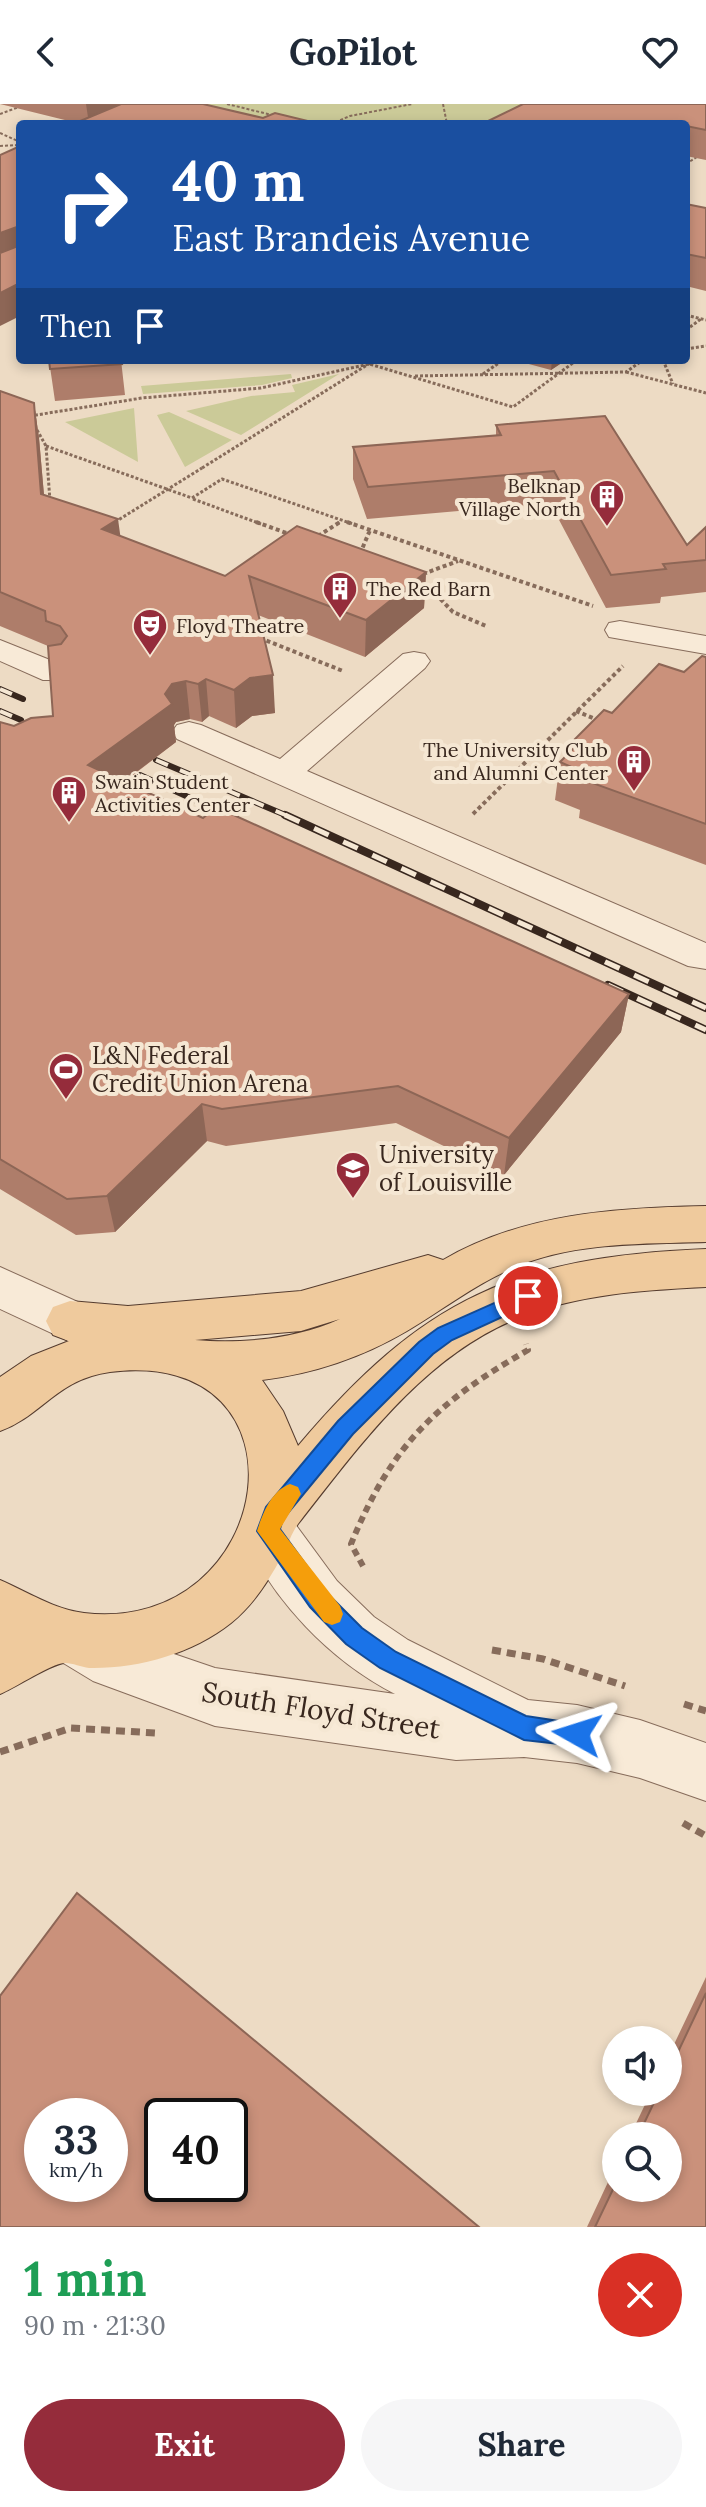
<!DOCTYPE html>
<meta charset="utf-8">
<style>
:root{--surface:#fff;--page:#f6f6f7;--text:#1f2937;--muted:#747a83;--accent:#952c3b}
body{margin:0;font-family:Lora,serif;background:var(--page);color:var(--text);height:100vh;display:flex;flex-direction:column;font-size:30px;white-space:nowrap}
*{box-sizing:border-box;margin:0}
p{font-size:26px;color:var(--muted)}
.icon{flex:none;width:44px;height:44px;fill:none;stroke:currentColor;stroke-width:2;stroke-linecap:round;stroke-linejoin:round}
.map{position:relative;height:2123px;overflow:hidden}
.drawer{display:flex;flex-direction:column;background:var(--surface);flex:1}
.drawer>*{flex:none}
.guide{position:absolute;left:16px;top:16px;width:674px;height:244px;border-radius:8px;box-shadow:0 4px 12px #0003;background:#1a4fa0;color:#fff;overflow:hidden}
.fabs{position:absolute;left:602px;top:1922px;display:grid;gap:16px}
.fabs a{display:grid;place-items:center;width:80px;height:80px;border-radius:50%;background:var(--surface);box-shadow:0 4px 12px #0003;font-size:40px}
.speed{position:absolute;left:24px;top:1994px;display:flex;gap:16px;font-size:40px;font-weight:700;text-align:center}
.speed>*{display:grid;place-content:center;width:104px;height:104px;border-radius:50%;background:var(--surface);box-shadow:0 4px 12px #0003;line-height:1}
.speed small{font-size:20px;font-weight:400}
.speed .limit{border:4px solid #111;border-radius:12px;background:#fff;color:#111}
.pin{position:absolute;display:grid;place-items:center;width:68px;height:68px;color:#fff;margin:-34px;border:4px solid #fff;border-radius:50%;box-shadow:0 2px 8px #0007}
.me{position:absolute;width:88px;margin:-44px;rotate:276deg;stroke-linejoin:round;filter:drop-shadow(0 0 6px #0008)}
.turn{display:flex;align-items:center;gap:28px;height:168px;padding:0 24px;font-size:36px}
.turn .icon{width:104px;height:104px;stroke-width:2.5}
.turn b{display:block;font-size:56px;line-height:68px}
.then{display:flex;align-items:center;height:76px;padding:0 24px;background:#0003;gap:16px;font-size:30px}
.round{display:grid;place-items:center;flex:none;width:84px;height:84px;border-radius:42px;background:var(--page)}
.headline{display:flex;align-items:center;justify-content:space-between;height:136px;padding:0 24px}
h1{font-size:48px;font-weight:800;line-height:60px;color:#1e9e55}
.primary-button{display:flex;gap:16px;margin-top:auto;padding:16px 24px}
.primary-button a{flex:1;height:92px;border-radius:48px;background:var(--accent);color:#fff;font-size:32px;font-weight:800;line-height:92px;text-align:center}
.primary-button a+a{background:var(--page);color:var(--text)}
header{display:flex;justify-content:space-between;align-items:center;height:104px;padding:0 24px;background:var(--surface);font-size:36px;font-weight:800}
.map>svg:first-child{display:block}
</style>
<header><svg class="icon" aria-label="back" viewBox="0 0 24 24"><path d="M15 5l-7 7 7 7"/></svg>GoPilot<svg class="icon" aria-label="heart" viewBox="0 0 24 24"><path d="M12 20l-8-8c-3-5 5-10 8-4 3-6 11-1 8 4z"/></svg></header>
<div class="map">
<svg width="706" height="2123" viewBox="0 0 706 2123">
<rect width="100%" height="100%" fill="#eddbc4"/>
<path fill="#cbca98" d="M148,0H527L532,20H181Z
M291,270L292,274L262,281L143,290L141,282Z
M339,270L241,331L186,307L251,292L295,288L292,281Z
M134,304L138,358L65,318Z
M169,308L232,336L185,363L157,311Z"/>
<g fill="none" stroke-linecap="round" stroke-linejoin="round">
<defs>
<path id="minor" d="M620,517L706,532V550L609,533L605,526L609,519Z
M0,536L65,562L70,569L65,576H43L0,557Z
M414,548L425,550L430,557L425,564L307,667L706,839V865L688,862L177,635L172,628L177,621L189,618L201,621L280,655L403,550Z
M0,1163L120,1217L127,1232L120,1247L103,1253L0,1205Z
M268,1402L287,1409L337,1477L374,1513L408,1536L528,1596L577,1601L640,1616L706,1639V1697L640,1674L577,1659L524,1653L456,1656L215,1622L93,1577L60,1557L52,1538L60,1519L80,1511L127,1534L215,1564L395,1590C329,1556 272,1496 241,1427L249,1409Z"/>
<path id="major" d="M706,1102V1138C644,1140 576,1138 518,1162C478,1178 444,1205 407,1227C363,1253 313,1270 262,1276L283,1307L298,1342C422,1195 513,1153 706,1145V1183C644,1186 580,1190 521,1213C425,1250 360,1341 298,1420C291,1430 288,1441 282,1452C268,1478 253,1501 231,1519C192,1550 137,1565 89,1564C81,1563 73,1559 65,1559C52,1559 15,1584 0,1590V1476C28,1488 53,1505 84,1509C277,1531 319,1242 110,1268C57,1275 42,1312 0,1327V1273L31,1252L69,1237L53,1231L46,1217L53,1203L70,1197L128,1202L301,1187L428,1151L443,1156C524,1109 615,1104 706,1102ZM340,1215C297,1235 241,1240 195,1236L301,1227Z"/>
</defs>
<use href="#minor" stroke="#876c5b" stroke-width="2"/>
<use href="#major" stroke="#553c2f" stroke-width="2"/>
<path stroke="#876c5b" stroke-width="2" stroke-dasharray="3 2" stroke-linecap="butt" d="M227,0L276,12
M443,0L447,20
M0,10L27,0
M331,20L350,12L412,0
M0,29L20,38
M0,42L20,41
M686,60L706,47"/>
<path stroke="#876c5b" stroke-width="3" stroke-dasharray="3 2" stroke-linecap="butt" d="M686,211L706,216
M686,226L701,215
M686,245L706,242
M356,256L513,303L577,256
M663,256L673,280
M626,268L706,289
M483,270L503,256
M415,272L626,268L643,256
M30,312L142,294L261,284L369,260
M37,326L46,342L50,397
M46,342L192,394L222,375L353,420
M202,364L375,256
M193,395L261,420
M337,420L340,418"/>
<path stroke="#876c5b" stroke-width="4" stroke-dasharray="4 3" stroke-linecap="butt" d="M256,418L292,431
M347,418L593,502
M318,432L340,418
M360,450L370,426
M423,470L458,457
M421,475L453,508L486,522
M260,534L343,567
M576,607L600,617
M473,710L623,562"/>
<path stroke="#876c5b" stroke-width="6" stroke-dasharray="7 5" stroke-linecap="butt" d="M363,1462L351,1440C392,1340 436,1299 528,1246L526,1240"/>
<path stroke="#876c5b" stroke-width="7" stroke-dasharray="9 6" stroke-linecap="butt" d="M492,1546L543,1555L625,1582
M684,1600L706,1607
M0,1648L71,1624L155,1629
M683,1719L706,1732"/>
<use href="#minor" fill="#f8ead7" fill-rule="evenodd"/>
<use href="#major" fill="#efca9d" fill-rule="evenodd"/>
<defs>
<path id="rail-far1" d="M0,585L23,595
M0,607L21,616
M156,656L290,713
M140,671L232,713"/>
<path id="rail" d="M228,711L235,714
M285,711L706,904
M608,881L706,926"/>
</defs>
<use href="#rail-far1" stroke="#38271e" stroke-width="6"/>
<use href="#rail" stroke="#38271e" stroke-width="8"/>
<use href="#rail-far1" stroke="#f5e7d3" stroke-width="4" stroke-dasharray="13" stroke-linecap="butt"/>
<use href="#rail" stroke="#f5e7d3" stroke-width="5" stroke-dasharray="16" stroke-linecap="butt"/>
<path stroke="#876c5b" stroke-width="3" stroke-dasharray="3 2" stroke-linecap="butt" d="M115,418L202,364"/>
</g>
<path fill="#ae7d6a" d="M0,0H203L263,14L320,20L77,19Z
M706,0V56L686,52V20Z
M686,100L706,104V187L686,182Z
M49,256H121L125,291L55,297Z
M514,256H566L551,266Z
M0,287L34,299L39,334L44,391L120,432L225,472L426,468L424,504L365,553L258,511L275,609L252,612L236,624L209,612L202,618L190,615L176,618L174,621L176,638L124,678L203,714L629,890L621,928L504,1071L396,1019L226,1042L207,1037L115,1128L76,1131L0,1085V618L14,622L53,612L48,542L0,522Z
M496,321L687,441L706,423V488L661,493L660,499L606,504L550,399L367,415L353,375V343L496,331Z
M706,553V761L579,714L580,706L555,696L560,658L566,653L567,643L612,609L684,568Z
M706,1873V2123H587L616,2061V2084L668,2032H630L651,1988H668V1953Z"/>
<path fill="#8d6656" d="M86,0H142L89,20Z
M17,123L20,141L0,159V129Z
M20,179V212L0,222V189Z
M552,256H566L551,266Z
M34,299L39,334L47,426L41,390Z
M118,415L123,451L102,425Z
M426,468L424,504L365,553L366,516Z
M273,571L275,609L252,612L236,624L234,586L250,574Z
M206,575L209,612L202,618L198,580Z
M186,577L190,615L176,618L174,621L176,638L95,699L88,661L172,580Z
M629,890L621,928L504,1071L509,1034Z
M202,1000L207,1037L115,1128L107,1092Z"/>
<path fill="#ca917b" stroke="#8d6656" stroke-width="2" fill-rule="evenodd" d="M121,0H203L263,14L275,9L320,20H73Z
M523,0H706V26L686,22V20H482Z
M20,42V179L0,189V149L18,142L17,123L0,129V51Z
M686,100L706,104V154L686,150Z
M49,256H121L122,260L50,265Z
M0,287L34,299L41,390L118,415L102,425L225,472L297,422L426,468L366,516L249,472L273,571L250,574L234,586L206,575L198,580L186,577L172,580L165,590L172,600L88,661L203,714L216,703L629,890L509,1034L398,982L222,1005L202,1000L107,1092L67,1095L0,1055V618L14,622L31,614L53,612L48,542L61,540L67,532L60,522L46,517L45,507L0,488Z
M605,312L687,441L706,423V456L663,460L666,465L611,471L554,367L368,383L353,343L501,331L496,321Z
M702,552L706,553V720L584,676L590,671L560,658L573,645L567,643L604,606L612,609L659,560L684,568Z
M77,1789L479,2123H0V1892ZM42,2012H110V2080H42ZM162,2012H230V2080H162Z
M706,1889V2123H595L616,2079V2084H668V2032H638L659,1988H668V1969Z"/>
<path fill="#1a73e8" stroke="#114b97" stroke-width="2" d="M528,1184L537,1192L535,1198L452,1236L433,1250L353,1330L283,1415L280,1425L326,1488L362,1524L396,1548L526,1612L585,1621L589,1630L585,1638L577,1642L524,1636L380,1564L346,1540L310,1503L257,1427L266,1403L338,1317L419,1238L438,1224Z"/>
<path fill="#f59e0b" d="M290,1380L298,1383L301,1390L280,1425L340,1502L343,1510L340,1518L332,1521L324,1518L257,1427C263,1409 271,1387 290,1380Z"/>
<defs>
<symbol id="building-pin" viewBox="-11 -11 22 30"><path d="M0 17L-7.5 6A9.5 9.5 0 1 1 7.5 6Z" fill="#952c3b" stroke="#f5e7d3"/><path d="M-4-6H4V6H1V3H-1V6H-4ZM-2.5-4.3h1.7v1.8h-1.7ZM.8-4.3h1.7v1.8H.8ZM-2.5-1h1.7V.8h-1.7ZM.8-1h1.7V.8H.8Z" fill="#fff"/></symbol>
<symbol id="theatre-pin" viewBox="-11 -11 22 30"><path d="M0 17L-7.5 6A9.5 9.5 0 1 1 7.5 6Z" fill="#952c3b" stroke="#f5e7d3"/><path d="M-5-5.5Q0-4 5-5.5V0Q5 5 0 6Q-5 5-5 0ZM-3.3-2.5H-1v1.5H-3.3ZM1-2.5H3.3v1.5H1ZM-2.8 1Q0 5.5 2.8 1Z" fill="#fff"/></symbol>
<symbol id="stadium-pin" viewBox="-11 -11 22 30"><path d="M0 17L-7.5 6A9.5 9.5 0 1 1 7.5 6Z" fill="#952c3b" stroke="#f5e7d3"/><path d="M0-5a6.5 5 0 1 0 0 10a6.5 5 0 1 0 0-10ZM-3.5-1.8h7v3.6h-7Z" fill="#fff"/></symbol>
<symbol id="university-pin" viewBox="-11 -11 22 30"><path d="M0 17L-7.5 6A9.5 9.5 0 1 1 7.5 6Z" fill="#952c3b" stroke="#f5e7d3"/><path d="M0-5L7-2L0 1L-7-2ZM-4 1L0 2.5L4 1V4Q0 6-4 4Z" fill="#fff"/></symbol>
</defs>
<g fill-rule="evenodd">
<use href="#building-pin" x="587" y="373" width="40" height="54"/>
<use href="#building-pin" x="320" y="465" width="40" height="54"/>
<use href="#theatre-pin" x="130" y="502" width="40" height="54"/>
<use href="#building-pin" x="614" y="638" width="40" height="54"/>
<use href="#building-pin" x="49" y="669" width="40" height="54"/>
<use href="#stadium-pin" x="46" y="946" width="40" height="54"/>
<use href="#university-pin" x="333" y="1045" width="40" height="54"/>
</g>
<g text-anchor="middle" stroke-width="8" stroke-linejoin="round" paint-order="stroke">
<g font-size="20" fill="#38271e" stroke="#f5e7d3" text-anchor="start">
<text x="581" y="389" text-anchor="end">Belknap<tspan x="581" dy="23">Village North</tspan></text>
<text x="366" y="492">The Red Barn</text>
<text x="176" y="529">Floyd Theatre</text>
<text x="608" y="653" text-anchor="end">The University Club<tspan x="608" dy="23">and Alumni Center</tspan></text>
<text x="95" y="685">Swain Student<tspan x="95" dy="23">Activities Center</tspan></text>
</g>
<g font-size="24" fill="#38271e" stroke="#f5e7d3" text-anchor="start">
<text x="92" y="960">L&amp;N Federal<tspan x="92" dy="28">Credit Union Arena</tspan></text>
<text x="379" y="1059">University<tspan x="379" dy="28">of Louisville</tspan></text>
</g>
<g font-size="28" fill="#38271e" stroke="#f5e7d3">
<text transform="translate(321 1606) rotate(9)" y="10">South Floyd Street</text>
</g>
</g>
</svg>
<div class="fabs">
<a><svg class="icon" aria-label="sound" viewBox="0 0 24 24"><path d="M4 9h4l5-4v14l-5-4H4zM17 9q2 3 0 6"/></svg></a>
<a><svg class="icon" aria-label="search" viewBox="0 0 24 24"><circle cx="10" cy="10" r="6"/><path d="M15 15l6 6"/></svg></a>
</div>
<div class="speed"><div>33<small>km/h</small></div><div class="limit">40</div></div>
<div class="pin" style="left:528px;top:1192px;background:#d93025"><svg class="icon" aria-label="arrive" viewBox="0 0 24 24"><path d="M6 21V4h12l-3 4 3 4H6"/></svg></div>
<svg class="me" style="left:577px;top:1630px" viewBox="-20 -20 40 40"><path d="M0-17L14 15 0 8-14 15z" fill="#1a73e8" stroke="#fff" stroke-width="4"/></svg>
<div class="guide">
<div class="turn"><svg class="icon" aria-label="right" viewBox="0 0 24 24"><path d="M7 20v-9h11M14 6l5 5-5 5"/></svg><div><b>40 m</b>East Brandeis Avenue</div></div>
<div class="then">Then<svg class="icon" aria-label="arrive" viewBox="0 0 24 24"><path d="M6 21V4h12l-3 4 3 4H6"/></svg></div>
</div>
</div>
<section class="drawer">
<div class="headline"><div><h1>1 min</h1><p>90 m · 21:30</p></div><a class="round" style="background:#d93025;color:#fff"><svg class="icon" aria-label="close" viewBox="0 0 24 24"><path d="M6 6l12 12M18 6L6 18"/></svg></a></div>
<div class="primary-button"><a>Exit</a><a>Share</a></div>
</section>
